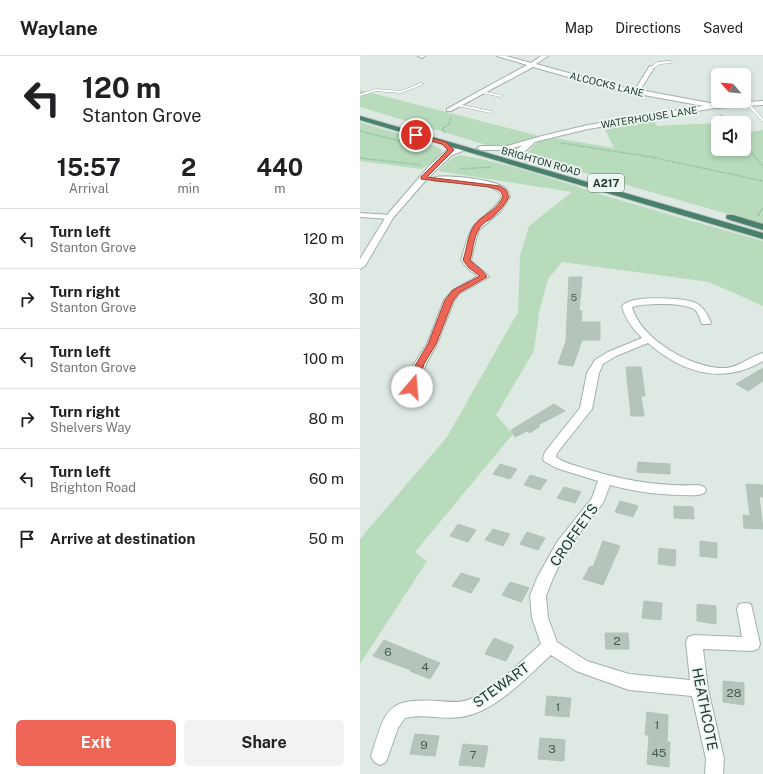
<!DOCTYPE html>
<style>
:root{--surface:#fff;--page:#f2f2f2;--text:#202124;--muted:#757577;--line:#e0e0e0;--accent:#ef6556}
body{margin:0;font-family:"Public Sans",sans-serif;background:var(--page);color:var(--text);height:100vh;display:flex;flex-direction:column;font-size:15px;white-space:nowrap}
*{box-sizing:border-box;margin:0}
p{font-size:13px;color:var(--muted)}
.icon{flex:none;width:22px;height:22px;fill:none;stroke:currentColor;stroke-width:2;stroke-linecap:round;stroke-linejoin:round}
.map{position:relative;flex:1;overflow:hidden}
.drawer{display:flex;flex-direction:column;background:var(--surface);width:360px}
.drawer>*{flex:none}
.hud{background:#fff;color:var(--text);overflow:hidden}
.needle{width:26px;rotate:297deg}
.buttons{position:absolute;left:351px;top:12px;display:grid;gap:8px}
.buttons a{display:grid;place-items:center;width:40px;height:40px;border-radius:6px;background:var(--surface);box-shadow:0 2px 6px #0003;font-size:20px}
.pin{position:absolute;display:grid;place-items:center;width:34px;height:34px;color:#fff;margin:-17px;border:2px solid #fff;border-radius:50%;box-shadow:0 1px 4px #0007}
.me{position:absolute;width:44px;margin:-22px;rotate:18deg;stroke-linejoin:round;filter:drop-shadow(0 0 3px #0008)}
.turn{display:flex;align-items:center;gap:14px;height:84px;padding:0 16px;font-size:18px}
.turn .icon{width:52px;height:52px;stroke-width:2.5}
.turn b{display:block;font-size:28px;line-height:34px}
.eta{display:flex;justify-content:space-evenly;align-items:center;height:68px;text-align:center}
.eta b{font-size:24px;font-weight:700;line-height:28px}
.primary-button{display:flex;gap:8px;margin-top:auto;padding:8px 16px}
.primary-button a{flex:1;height:46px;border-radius:6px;background:var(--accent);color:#fff;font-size:16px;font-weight:700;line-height:46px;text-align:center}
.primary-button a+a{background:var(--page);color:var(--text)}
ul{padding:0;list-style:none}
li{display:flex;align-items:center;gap:12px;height:60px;padding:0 16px;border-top:1px solid var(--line)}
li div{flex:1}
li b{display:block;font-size:15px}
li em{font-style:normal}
header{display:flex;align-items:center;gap:24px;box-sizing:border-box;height:56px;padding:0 20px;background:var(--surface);border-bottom:1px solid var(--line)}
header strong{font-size:19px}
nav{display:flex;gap:22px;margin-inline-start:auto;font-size:14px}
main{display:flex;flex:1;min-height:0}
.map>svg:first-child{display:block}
</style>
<header>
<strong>Waylane</strong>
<nav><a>Map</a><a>Directions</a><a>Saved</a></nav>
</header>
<main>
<section class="drawer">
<div class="hud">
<div class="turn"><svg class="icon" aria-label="left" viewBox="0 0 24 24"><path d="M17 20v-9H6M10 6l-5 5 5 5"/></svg><div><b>120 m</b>Stanton Grove</div></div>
</div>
<div class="eta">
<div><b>15:57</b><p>Arrival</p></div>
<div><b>2</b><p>min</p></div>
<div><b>440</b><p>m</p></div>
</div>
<ul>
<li><svg class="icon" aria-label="left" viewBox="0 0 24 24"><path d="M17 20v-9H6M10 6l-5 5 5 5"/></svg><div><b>Turn left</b><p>Stanton Grove</p></div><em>120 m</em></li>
<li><svg class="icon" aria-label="right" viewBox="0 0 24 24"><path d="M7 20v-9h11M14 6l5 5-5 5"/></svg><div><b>Turn right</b><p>Stanton Grove</p></div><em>30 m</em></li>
<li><svg class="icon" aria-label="left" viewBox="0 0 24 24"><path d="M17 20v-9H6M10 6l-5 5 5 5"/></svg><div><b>Turn left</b><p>Stanton Grove</p></div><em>100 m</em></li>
<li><svg class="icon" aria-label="right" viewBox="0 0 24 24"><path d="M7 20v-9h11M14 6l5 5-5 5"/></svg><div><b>Turn right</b><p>Shelvers Way</p></div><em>80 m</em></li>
<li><svg class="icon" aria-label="left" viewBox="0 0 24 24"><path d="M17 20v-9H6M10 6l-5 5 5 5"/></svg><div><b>Turn left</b><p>Brighton Road</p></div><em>60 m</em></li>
<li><svg class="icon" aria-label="arrive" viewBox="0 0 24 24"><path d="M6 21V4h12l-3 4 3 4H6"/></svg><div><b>Arrive at destination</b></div><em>50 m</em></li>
</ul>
<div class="primary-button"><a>Exit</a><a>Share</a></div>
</section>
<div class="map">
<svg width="403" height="718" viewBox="0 0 403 718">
<rect width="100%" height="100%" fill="#dee9e3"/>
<path fill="#b7dbbb" d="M0,34L179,80C163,85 148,91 130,90L0,51Z
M292,62L297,70L358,67V93H384V77L403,74V168L179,104L167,98C173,89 179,84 189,81L254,92L244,71Z
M0,66L55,83L57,87L76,90L82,94L80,100L62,113L0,105Z
M100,99C148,107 196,124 243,139C296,155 350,170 403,185V250L349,226L202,206L188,223L179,257L174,295L136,359L153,378L55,496L67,505L0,608V483L87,381L158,256L160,200L169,170L212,136L78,115L92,102Z"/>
<path fill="#b4c4bb" stroke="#b1c3b9" d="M209,221H222L219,255H222L221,266H240V284H222L213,310L198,308L206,285Z
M266,311H281L285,340H281L284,360H271Z
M403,312V325L388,335L376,328Z
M194,348L205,355L178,369L180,370L170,377L167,375L155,381L151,374Z
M278,406L310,408V418L277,416Z
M140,408L157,413L150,423L133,418Z
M170,419L187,424L180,434L164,429Z
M386,428L403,429V441L399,440L403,473L384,472L383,459L390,460Z
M204,431L221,436L215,447L197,442Z
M260,445L278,450L273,461L255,456Z
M314,450L333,451L334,463L314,462Z
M98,468L116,474L108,486L90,480Z
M133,473L150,478L143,490L125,484Z
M167,476L185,482L178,494L160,488Z
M243,485L260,490L243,529L223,523L230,510L233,511Z
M340,485L357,487V502L340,500Z
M299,492L316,494L315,510L298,508Z
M101,517L120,523L111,537L92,530Z
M150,526L169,532L161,546L142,539Z
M284,545L302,547L301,564L282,562Z
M337,548L356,550V568L337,565Z
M245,577H268L269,593H246Z
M134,582L154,590L146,605L125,598Z
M24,584L43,592L80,607L70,623L50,615L51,614L13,600Z
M363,625L384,627V649L363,646Z
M187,640L211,642L209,661L185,659Z
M287,656L308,659L307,686H310L309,711L287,708L289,679H285Z
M55,678L79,680L75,700L50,698Z
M180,682L205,684L204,705L178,703Z
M103,688L128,690L124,711L99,709Z"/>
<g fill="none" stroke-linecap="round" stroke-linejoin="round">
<defs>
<path id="service" d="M311,5L312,7L300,8L292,13L289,12L298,6Z
M61,27L64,28L41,37L16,35L0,40V38L16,33L41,35Z
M121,35L141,39L143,40L141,41L122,37Z
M387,47H389L403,63V66L387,49Z
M97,48L131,55L133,56L131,57L98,50L96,49Z
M61,121L78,122L80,123L78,124L63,123H61Z"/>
<path id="minor" d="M58,0H65L62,2Z
M137,0H146L171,7L181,0H188L176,8L252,29L275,34L289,11L291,10L294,12L280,34L355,48L358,50L355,52L251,33L173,11L91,55H87V53L167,9Z
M75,121C89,119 136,123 146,133C148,135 149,138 150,141L140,156L119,174L116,183L111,204C116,211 124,214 129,221L99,238L94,245L77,288L66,308L58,331L56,333H48L46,331L54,308L67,288L84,244L93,234L118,220L108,213L101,204C105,193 106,181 113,171C122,159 135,155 142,141C137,125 92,126 78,125H75Z
M0,157L30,159L34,161L30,163L0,161Z
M316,243C337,245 342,247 351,266L350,268H342C340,264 339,257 335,254C327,246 283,247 272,251C280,283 334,314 366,312C380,311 390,300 403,297V305C362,329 323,317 288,287L256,300L243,308L239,317L232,353L197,397L196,401C206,408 218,410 230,414C266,425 301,431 339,429L344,431L346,434L344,437L339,439C309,440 279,437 250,429L243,447L207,493L193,522L186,540L188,562L197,586L227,605L269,618L330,624L326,586L328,581L334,579L382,581L377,553L379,548L385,547L391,548L400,588L398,593L392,595L343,593L348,633L364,703L363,718H345L346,703L332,640L269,634L216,615L191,599C167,621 134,657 101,661C82,664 63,657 45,662L38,672L26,706L20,709L14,706L11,700C26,654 25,642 78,645C88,646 99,647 108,644C134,634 160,606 181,588L172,562L170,540L177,522L197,486L232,442L238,425L196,412L184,405L183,402L185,396L220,352L227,317L235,304L248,296L282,282C273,273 265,263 262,250C270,240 303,242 316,243Z"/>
<path id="tertiary" d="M403,45V49L355,52L228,73L174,86L173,88L164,96V98L170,104L166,106L156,99L157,93L163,89L147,94H121L117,92L121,90H147L182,80L228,69L355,48Z
M103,91L107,93L105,94L92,99L66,124L33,162L5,210L0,213V203L27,159L70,109L86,95Z"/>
<path id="trunk" d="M0,60L403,177V183L0,64Z
M367,159H373L403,168V174L367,163L366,161Z"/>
</defs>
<use href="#service" stroke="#a1b1a9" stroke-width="1"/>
<use href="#minor" stroke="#a1b1a9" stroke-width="2"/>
<use href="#tertiary" stroke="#a1b1a9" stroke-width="2"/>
<use href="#trunk" stroke="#bcc4c0" stroke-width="2"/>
<path stroke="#7fad97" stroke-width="1.5" stroke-dasharray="1 1.5" stroke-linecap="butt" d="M361,59L368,67
M0,75L48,87
M85,77L82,73L89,68L91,61
M201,87L291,101L403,125
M384,87L403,111
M0,102L61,109
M100,113L131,111
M398,160L403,151"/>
<use href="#service" fill="#fff" fill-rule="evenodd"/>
<use href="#minor" fill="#fff" fill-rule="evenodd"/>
<use href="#tertiary" fill="#fff" fill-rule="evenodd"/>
<use href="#trunk" fill="#48816b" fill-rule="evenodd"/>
</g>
<path fill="#ef6556" stroke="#9b4238" d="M56,78L86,86L94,94L67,121L140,130L146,134L149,141C145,148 140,155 133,161C130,164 126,165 123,168C113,178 114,191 110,204C115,210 124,214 127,221L99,237L93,245L76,288L64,308L57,331L52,334L48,331L56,308L68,288L85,244L93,234L120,220L109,212L103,204C108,190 107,175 119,164C129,156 137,153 143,141C141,133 136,133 129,131L61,123V121L88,94L82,88L54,80V78Z"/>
<g text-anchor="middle" stroke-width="3.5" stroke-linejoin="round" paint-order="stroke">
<g font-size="10" fill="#20392e" stroke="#eef6f1">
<text transform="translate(247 28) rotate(14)" y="4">ALCOCKS LANE</text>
<text transform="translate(289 61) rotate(-9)" y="4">WATERHOUSE LANE</text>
<text transform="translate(181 105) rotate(16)" y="4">BRIGHTON ROAD</text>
</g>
<g font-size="10" fill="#455c51">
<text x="214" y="245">5</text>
</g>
<rect fill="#eef6f1" stroke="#5e7268" stroke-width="1" x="228" y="118" width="36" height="18" rx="3"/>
<g font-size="11" font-weight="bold" fill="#20392e">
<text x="246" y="131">A217</text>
</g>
<g font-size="12" fill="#455c51">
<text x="257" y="589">2</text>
<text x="28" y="600">6</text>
<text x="65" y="615">4</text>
<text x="374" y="641">28</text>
<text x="198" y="655">1</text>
<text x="297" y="673">1</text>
<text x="64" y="693">9</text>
<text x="192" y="697">3</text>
<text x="299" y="701">45</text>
<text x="113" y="703">7</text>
</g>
<g font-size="14" fill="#20392e" stroke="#eef6f1">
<text transform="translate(214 479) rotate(-55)" y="5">CROFFETS</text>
<text transform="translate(141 629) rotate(-36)" y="5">STEWART</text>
<text transform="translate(345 653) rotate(79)" y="5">HEATHCOTE</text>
</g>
</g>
</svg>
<div class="buttons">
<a><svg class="needle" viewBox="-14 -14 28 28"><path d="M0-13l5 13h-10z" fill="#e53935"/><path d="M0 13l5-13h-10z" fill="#757577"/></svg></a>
<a><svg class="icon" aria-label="sound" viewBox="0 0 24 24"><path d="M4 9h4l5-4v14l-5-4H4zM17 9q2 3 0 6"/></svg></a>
</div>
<div class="pin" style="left:56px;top:79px;background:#d93025"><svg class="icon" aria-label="arrive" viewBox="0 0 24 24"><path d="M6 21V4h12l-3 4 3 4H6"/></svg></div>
<svg class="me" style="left:52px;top:331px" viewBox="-20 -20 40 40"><circle r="19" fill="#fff"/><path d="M0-13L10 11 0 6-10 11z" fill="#ef6556"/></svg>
</div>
</main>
